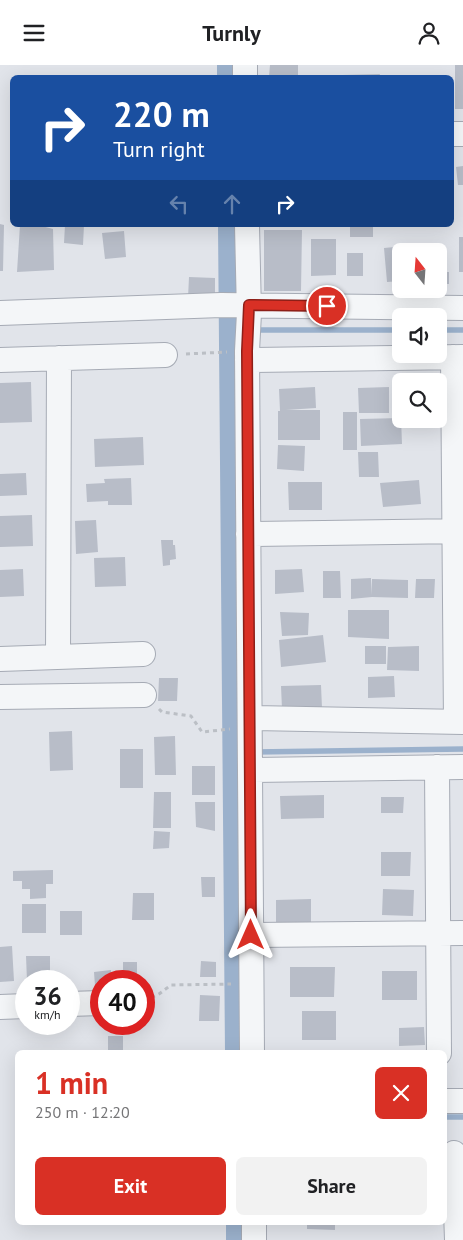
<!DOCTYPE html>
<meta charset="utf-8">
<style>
:root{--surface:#fff;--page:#f2f2f2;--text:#202124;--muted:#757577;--accent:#d93025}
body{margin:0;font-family:"PT Sans",sans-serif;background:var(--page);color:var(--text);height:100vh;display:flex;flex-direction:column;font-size:19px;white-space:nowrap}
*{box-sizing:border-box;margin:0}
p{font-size:16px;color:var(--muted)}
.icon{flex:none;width:28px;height:28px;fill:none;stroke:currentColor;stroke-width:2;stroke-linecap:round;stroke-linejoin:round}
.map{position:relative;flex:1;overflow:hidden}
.side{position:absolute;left:15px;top:985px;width:432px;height:175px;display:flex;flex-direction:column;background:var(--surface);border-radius:8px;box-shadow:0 5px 20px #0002}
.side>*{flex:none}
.hud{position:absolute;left:10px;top:10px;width:444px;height:152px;border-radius:8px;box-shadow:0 5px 20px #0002;background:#1a4fa0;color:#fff;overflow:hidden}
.needle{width:32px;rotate:343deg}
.fabs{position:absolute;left:392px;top:178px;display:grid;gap:10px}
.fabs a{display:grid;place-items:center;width:55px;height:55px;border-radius:8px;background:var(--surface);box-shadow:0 5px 20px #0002;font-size:25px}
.speed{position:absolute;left:15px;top:905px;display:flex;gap:10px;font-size:25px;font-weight:700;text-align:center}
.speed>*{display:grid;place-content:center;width:65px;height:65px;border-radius:50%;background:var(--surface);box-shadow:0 5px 20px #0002;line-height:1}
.speed small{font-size:12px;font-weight:400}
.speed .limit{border:8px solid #d22;background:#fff;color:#111}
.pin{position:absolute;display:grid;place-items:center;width:42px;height:42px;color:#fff;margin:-21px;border:2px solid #fff;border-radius:50%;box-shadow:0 1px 5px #0007}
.me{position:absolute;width:55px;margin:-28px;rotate:0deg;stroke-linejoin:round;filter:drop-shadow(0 0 4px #0008)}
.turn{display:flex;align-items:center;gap:18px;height:105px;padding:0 20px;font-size:22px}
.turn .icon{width:65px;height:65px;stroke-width:2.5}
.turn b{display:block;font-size:35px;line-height:42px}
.lanes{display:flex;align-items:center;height:48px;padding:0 20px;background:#0003;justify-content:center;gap:25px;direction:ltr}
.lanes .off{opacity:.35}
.round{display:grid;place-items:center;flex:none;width:52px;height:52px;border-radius:8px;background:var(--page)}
.headline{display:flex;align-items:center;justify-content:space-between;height:85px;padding:0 20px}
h1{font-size:30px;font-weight:700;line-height:38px;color:var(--accent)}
.action{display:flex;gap:10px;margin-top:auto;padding:10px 20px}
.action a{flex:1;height:58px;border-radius:8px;background:var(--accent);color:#fff;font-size:20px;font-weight:700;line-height:58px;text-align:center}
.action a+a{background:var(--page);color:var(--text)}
header{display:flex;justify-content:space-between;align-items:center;height:65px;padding:0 20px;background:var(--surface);font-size:22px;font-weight:700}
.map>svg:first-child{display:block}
</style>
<header><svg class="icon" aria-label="menu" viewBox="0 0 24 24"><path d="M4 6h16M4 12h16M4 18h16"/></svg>Turnly<svg class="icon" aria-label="person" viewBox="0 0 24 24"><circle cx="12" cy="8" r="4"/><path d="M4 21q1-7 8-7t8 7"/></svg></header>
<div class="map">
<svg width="463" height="1175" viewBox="0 0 463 1175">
<rect width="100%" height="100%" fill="#e1e4ea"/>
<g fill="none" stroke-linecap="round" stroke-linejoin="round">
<path stroke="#9bb1cc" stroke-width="5.5" d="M229,265H242
M253,265H401
M439,265H463
M232,687H243
M255,687L463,684
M445,1052H463"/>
<path stroke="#9bb1cc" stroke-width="20" d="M227,0V12
M228,160L235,988
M236,1158V1175"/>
</g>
<path fill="#b8bdc8" d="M270,0H298V12H269Z
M455,0H463V44H455Z
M380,9L379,12H342V10Z
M463,101V120H458L456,102Z
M0,159L4,160L3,206H0Z
M20,160H38L53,164L54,205L17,207Z
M65,160H84L83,180L64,178Z
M350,160H373V172H350Z
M264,165H302L301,226H264Z
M124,166L126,192L105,194L102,168Z
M459,172H463V207H459Z
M311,174H336V210L311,211Z
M405,181L406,186H401V216L387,217L384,183Z
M420,182H439V186H420Z
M347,188H363V211H347Z
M439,207H449V219H439Z
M189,212L215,213V234L188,233Z
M31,317L32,357L0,358V318Z
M315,322L316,343L286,345H320V375H278V346H280L279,324Z
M389,322V348H359L358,323Z
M343,347H357V385H343Z
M401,353L402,379L361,381L360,354Z
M143,372L144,400L95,402L94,374Z
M278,380L305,381L304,406L277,404Z
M358,387H378L379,412H359Z
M26,408L27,430L0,431V409Z
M131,413L132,440H108V436L87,437L86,419L105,418L104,414Z
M419,415L421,439L383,442L380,418Z
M288,417H322V445H289Z
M32,450L33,481L0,482V451Z
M96,455L98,487L76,489L75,456Z
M161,475H173V480H175L176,494L170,495V500L163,501Z
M125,492L126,521L95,522L94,493Z
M23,504L24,531L0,532V505Z
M302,504L304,527L275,529V505Z
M323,506H340L341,533H323Z
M371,513V530L372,514L408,515V533L372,532L351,534V514Z
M416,514H435L434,533H415Z
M348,545H389V574L348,572Z
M280,547L309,548L308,570L282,571Z
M323,570L326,597L281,602L279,575Z
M365,581H386V599H365Z
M419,581V606L387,605L388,582Z
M394,611L395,632L368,633V612Z
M159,613H178L177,636H158Z
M321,620L322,643L282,644L281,621Z
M72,666L73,705L50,706L49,667Z
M175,671L176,710H155L154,672Z
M120,684H143V723H120Z
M192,701H215V730H192Z
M154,727H171V763H153Z
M324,730V753L281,754L280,731Z
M381,732H404L403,748H381Z
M195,737H215V766L196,762Z
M154,766L170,767L169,783L153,784Z
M381,787H411L410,811H381Z
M53,805V819H46V833L30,834V824H22V816H13V806Z
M201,812H215V832H202Z
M383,824L414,825L413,851L382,850Z
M133,828H154V855H132Z
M311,834V857H276V835Z
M22,839H46V868H22Z
M60,846H82V870H60Z
M12,881L14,916L0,917V882Z
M26,891H50V916H27Z
M201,896L216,897V912H200Z
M123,897H137V916H123Z
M290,902H335L334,932H290Z
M111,905L112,916H101V920L95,921L94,907Z
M382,906H417V935H382Z
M200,930L220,931L219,956H199Z
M302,946H336V975H302Z
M424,962L425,980L399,981V963Z
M108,971H123V987H108Z
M307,1158H335V1165L307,1164Z"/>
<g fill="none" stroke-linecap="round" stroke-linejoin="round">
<defs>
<path id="minor" d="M245,0V12
M451,69H463
M247,160L249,248L247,286L252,988
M0,248L221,240L463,243
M453,292L456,657
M0,295L165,290
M247,295L463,292
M248,469L463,466
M58,591L59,293
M0,594L143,589
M0,632L144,630
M250,653L463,657
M437,702L439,988
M250,705L463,702
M251,870L463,868
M69,939L101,938
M0,942L26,941
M445,1036H463
M454,1088L457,1175
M254,1158V1175"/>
</defs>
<use href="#minor" stroke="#a6abb5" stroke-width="26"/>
<path stroke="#bbbfc5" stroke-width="3" stroke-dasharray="4 4" stroke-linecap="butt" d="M186,289L227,287
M159,644L162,647L191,651L202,667L230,664
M144,936L159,929L171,920L231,919"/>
<use href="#minor" stroke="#f4f6f8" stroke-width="24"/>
</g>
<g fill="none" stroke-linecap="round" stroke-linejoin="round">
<defs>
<path id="route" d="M251,870L247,286L249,240L327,241"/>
</defs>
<use href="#route" stroke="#8d1f18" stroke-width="12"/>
<use href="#route" stroke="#d93025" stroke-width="9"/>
</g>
</svg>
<div class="fabs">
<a><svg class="needle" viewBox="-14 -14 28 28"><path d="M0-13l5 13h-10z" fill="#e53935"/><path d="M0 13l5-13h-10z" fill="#757577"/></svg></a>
<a><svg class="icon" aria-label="sound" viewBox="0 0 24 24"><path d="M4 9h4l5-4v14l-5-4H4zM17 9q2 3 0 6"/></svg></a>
<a><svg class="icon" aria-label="search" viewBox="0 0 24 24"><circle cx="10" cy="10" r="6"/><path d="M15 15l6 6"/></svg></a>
</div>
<div class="speed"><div>36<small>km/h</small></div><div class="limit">40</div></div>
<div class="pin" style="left:327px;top:241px;background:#d93025"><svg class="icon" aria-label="arrive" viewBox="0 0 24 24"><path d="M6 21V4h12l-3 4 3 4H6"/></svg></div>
<svg class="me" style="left:251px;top:870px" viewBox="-20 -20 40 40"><path d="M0-17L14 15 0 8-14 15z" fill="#d93025" stroke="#fff" stroke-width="4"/></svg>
<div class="hud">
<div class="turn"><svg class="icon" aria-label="right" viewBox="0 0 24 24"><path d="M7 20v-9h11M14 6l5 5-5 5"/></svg><div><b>220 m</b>Turn right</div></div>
<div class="lanes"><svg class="icon off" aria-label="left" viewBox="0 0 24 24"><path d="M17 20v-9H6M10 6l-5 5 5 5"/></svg><svg class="icon off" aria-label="ahead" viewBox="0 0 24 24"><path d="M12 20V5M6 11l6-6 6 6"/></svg><svg class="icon" aria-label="right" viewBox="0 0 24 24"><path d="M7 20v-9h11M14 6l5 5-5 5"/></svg></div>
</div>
<section class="side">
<div class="headline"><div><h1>1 min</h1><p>250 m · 12:20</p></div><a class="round" style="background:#d93025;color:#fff"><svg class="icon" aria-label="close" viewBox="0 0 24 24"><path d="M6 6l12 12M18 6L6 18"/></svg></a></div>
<div class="action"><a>Exit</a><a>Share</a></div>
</section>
</div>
